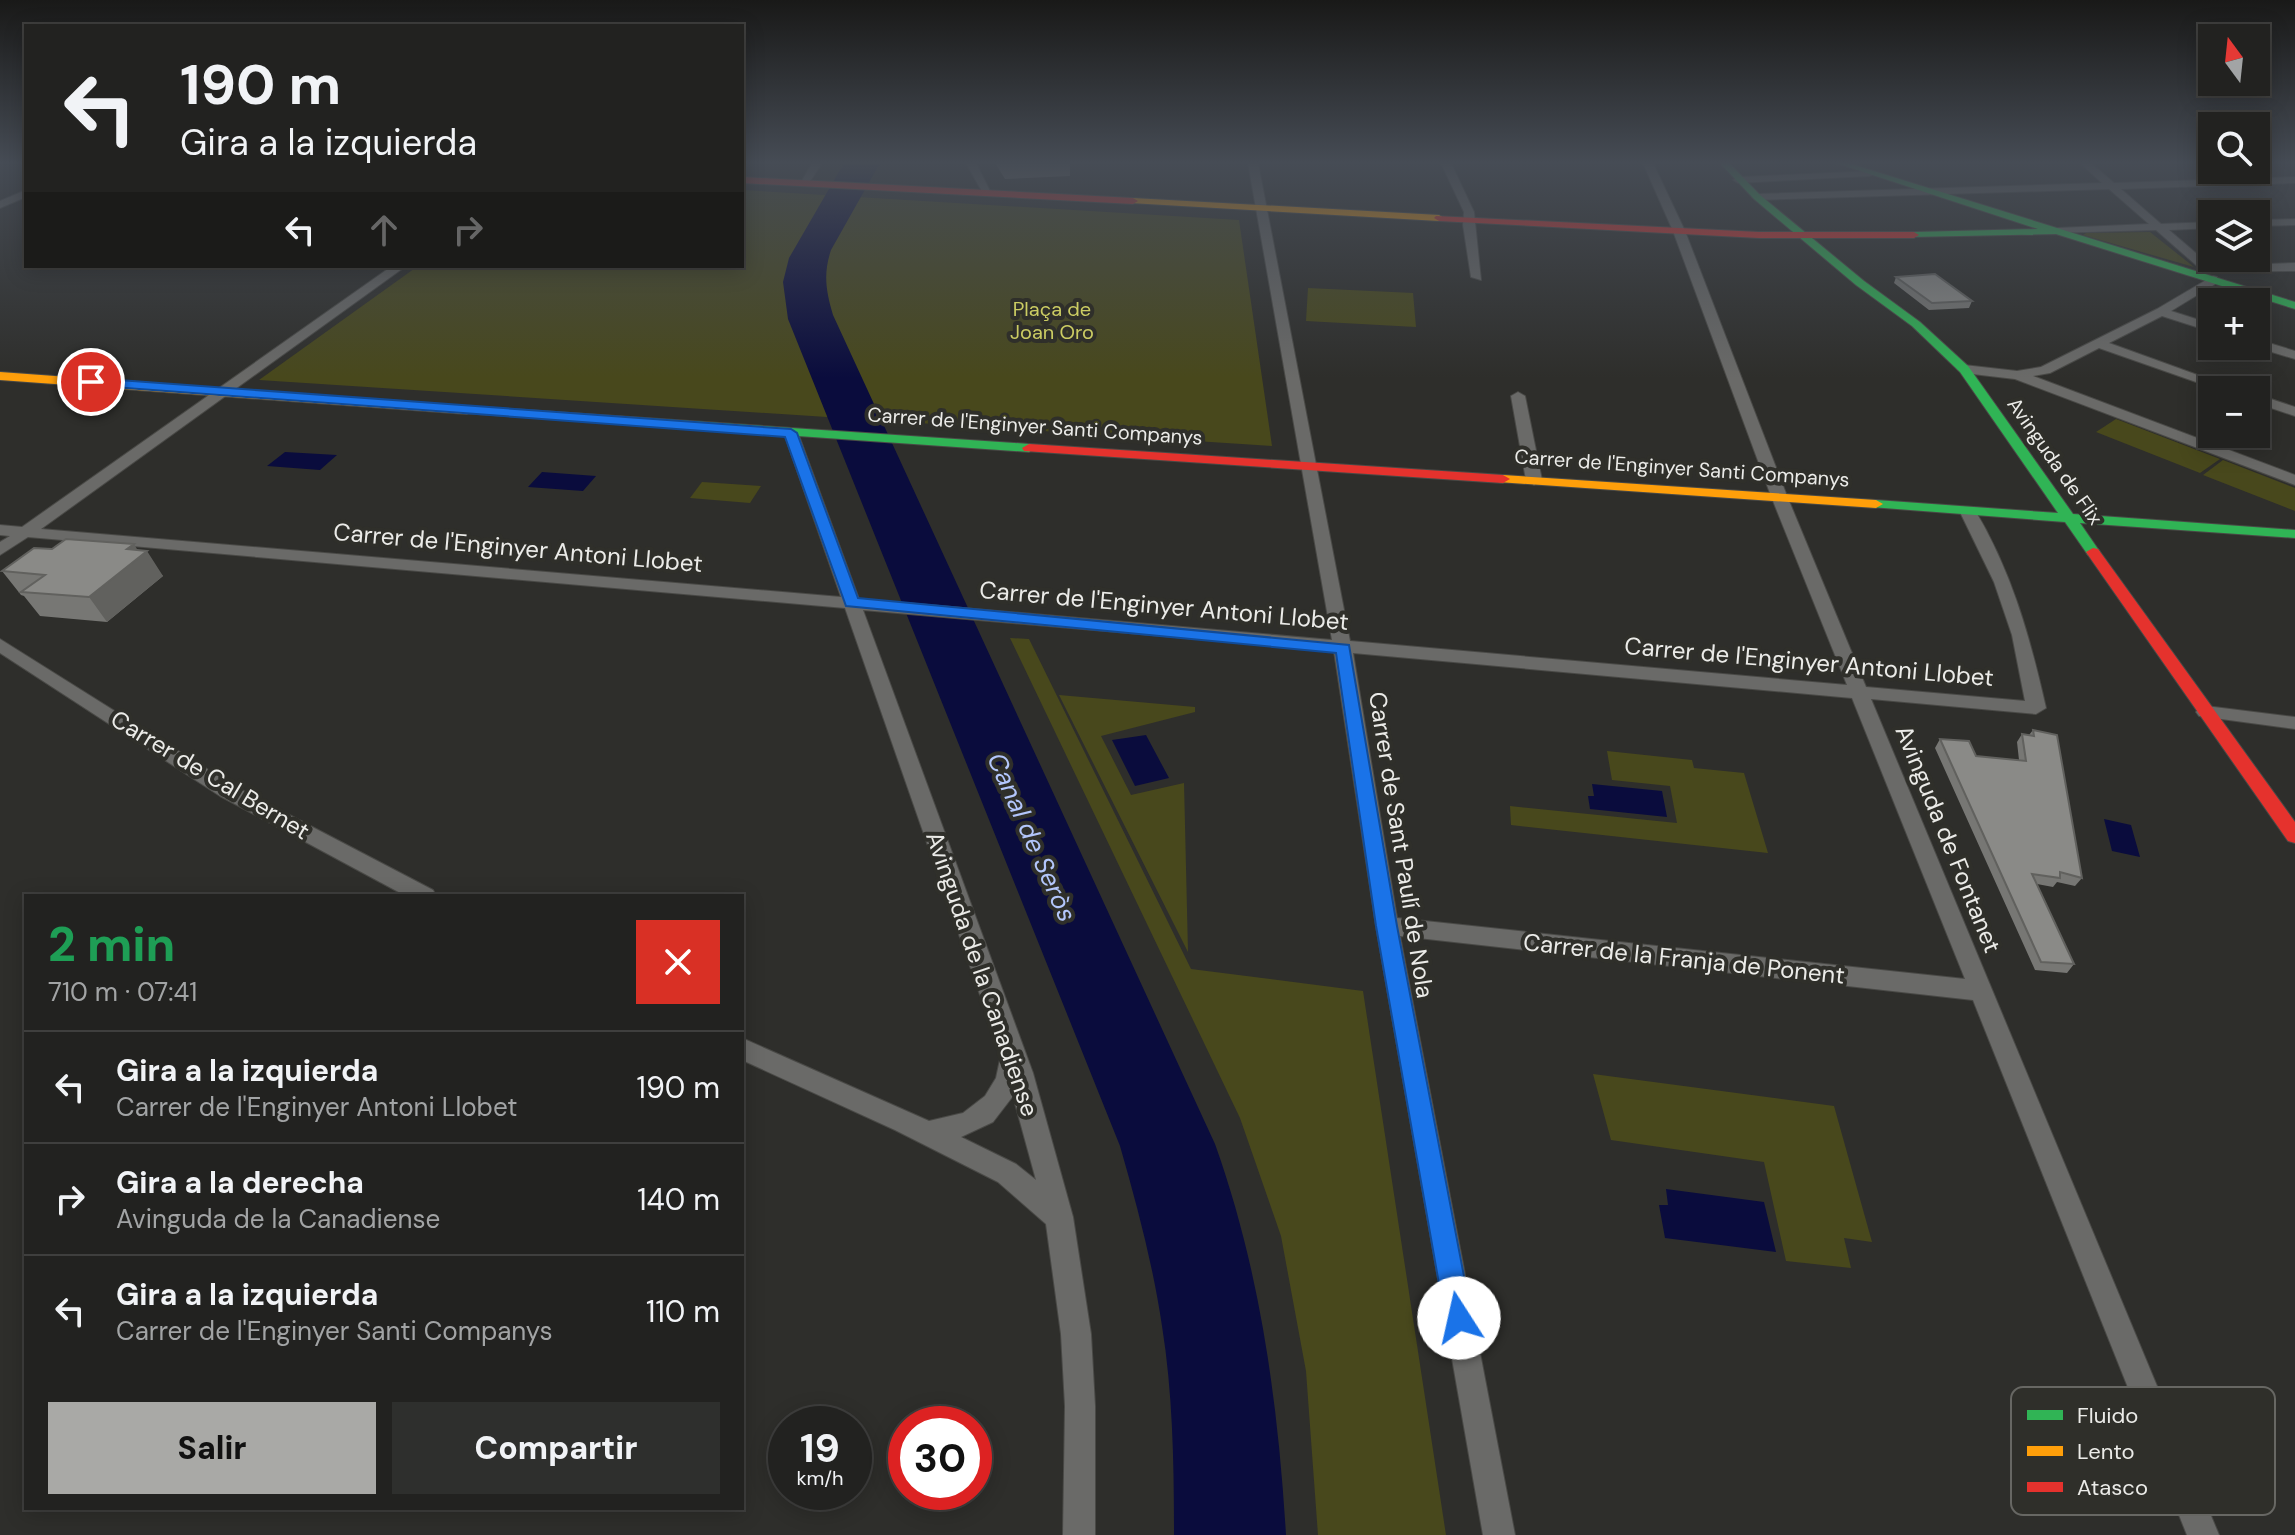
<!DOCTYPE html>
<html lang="es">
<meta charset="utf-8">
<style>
:root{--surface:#222220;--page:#2e2f2d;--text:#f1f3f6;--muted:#a2a4a5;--line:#3f3f3e;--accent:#a9a9a6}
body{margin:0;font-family:"DM Sans",sans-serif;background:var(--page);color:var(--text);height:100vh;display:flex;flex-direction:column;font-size:30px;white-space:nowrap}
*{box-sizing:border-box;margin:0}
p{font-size:26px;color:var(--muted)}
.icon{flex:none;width:44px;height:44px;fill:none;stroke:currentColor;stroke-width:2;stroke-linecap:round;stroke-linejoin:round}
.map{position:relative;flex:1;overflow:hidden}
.side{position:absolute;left:24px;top:894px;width:720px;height:616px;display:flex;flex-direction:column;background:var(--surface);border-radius:0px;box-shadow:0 4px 20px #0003,0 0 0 2px var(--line)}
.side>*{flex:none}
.hud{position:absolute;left:24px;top:24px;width:720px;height:244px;border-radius:0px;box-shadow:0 4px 20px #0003,0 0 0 2px var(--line);background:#222220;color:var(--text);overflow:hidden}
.needle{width:52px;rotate:345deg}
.fabs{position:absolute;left:2198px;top:24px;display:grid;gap:16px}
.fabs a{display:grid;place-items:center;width:72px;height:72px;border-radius:0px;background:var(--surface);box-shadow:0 4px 20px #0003,0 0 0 2px var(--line);font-size:40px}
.speed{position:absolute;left:768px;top:1406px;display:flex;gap:16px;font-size:40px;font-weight:700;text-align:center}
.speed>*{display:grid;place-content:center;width:104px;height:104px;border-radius:50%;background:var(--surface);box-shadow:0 4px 20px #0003,0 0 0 2px var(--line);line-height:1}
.speed small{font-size:20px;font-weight:400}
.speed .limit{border:12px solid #d22;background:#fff;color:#111}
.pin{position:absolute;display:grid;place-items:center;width:68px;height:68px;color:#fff;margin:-34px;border:4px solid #fff;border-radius:50%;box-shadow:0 2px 8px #0007}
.me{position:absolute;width:88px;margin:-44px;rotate:350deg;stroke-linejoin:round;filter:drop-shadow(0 0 6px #0008)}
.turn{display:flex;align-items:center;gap:28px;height:168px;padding:0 24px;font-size:36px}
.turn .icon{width:104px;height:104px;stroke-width:2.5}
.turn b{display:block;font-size:56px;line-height:68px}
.lanes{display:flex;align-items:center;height:76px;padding:0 24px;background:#0003;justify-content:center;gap:40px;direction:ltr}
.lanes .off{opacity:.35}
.round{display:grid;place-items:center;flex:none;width:84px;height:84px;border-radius:0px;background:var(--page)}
.overview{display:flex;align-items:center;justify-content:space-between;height:136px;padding:0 24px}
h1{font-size:48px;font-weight:800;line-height:60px;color:#1e9e55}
.action{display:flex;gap:16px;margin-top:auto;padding:16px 24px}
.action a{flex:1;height:92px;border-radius:0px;background:var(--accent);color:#111;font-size:32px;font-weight:800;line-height:92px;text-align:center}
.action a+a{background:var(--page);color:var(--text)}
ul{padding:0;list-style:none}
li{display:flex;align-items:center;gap:24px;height:112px;padding:0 24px;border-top:2px solid var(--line)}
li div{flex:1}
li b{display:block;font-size:30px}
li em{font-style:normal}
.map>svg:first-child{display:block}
</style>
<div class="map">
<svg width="2295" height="1535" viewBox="0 0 2295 1535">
<rect width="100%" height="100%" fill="#2e2e2b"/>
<path fill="#48481c" d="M742,190L1239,220L1272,446L259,380L418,266H742Z
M2150,232L2194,267L2083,235L2086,233Z
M1308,288L1413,293L1416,327L1306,321Z
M2116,419L2220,459L2200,473L2096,432Z
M2223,460L2295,488V511L2203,475Z
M702,482L761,486L750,503L690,498Z
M1010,638L1029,639L1191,969L1363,991L1446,1535H1318L1306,1371L1281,1236L1240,1118Z
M1059,695L1195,707V712L1101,736L1131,795L1184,783L1188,952Z
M1607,751L1692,760L1694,768L1744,773L1768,853L1511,825L1510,806L1677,823L1670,786L1612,780Z
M1593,1074L1834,1106L1872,1242L1844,1238L1851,1268L1786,1261L1764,1162L1611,1140Z"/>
<path fill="#0a0c3d" d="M844,163H880L831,250C823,274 826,291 833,315L1215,1144C1260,1270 1278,1401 1286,1535H1174C1174,1465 1173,1395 1162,1326C1153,1265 1137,1205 1120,1146L788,319L783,282L789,258Z
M285,452L337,455L320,470L267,466Z
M542,472L596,476L583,491L528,487Z
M1146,735L1169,778L1135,786L1112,740Z
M1592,784L1662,791L1667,817L1590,809L1588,796H1594Z
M2104,819L2131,825L2140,857L2112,851Z
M1666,1189L1764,1202L1776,1252L1665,1238L1659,1205H1668Z"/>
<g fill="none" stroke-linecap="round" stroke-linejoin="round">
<defs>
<path id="street" d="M812,163H822L807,186H799Z
M966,163H976L992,195H984Z
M1248,163H1258L1350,641L1847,685L1771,496L1673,231L1643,163H1653L1685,231L1787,496L1866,687L2025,701L2012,635L1994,582L1959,510L1961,507H1973C2011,569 2030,637 2046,708L2036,714L1871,699L2219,1535H2187L1973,1000L1400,936L1515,1535H1483L1376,926L1334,651L863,610L1033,1073L1073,1217L1091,1334L1095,1406V1535H1063L1065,1406L1061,1334L1046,1224L998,1182L895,1130L742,1060V1038L929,1121L963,1113L985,1096L996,1078L1001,1055L845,608L28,537L0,555V542L10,536L0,535V525L22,527L392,266H406L41,529L841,597L784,433L791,429L798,433L859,599L1332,640ZM1353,653L1852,698L1965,979L1397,918ZM1013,1096L1036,1180L1016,1164L961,1137L993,1122Z
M1441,163H1451L1474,212L1481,280L1471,277L1463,225L1464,212Z
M2080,163H2091L2114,183L2295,177V183L2121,189L2161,224L2212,222V228L2169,230L2211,266L2295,263V271L2204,272L2156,230L2053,233L2051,231L2057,228L2149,224L2109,189L1757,200L1752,197L1757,194L2102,183Z
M1873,171V175L1869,176L1738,183L1733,180L1738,177Z
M26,190V197L0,208V201Z
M2295,219V225L2256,226V220Z
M2213,276L2217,277V283L2171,311L2212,324V332L2162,316L2109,343L2239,390H2219L2099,348L2050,373L2033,376L2295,475V485L2015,379L1964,373L1957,369L1964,365L2017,371L2041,367L2157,309Z
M2256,339L2295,351V359L2252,346H2256Z
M1518,392L1525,396L1542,480L1534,485L1526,480L1511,396Z
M2256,394L2295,407V416L2256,403Z
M0,639L234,786L433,890L436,896H406L220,796L0,653Z
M2206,706L2295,717V729L2199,716L2196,712L2199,708Z"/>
<path id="fast" d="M1720,163H1729L1760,195L1864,281L1920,322L1968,366L2073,514L2295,530V538L2080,523L2100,552L2093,556L2088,555L2065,522L1871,507L1869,504L1876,500L2058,513L1960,372L1912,326L1856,285L1754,199Z
M1836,163H1848L2295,302V309L2056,234L1910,237V233L1914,232L2038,229Z
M467,406L1029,444L1036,448L1029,452L463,413L461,410Z"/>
<path id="slow" d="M1133,198L1439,215L1444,218L1439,221L1130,203L1128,201Z
M0,372L467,406L473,410L467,414L0,380Z
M1503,475L1876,500L1883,504L1876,508L1498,482L1496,479Z"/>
<path id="jam" d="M742,177L1133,198L1138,201L1133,204L742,183Z
M1436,216L1759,232H1914L1919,235L1914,238H1759L1439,221L1434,218Z
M1029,444L1503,475L1510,479L1503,483L1024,451L1022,448Z
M2093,548L2098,549L2295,822V843L2288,841L2086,552Z"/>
</defs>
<use href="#street" stroke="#494946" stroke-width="2"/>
<use href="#fast" stroke="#494946" stroke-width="2"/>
<use href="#slow" stroke="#494946" stroke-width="2"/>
<use href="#jam" stroke="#494946" stroke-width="2"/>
<use href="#street" fill="#6a6a68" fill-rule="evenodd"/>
<use href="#fast" fill="#30b455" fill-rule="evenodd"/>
<use href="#slow" fill="#ff9f0a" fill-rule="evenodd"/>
<use href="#jam" fill="#e5322d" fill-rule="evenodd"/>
</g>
<path fill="#777774" d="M995,163H1070V176L1005,179Z
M1896,277L1972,301L1969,308L1929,310L1894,283Z
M52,549L138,550L163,576L107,622L40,616L24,596L21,595L2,571Z
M2033,730L2082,878L2075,886L2057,882L2053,887L2037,884L2074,964L2067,973L2035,970L1935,748L1940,739L1976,756L2019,760L2017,742L2022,734L2029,735Z"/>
<path fill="#61615e" d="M134,544L141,556L147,551L163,576L107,622L89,597L127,549Z"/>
<path fill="#8a8a87" stroke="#61615e" stroke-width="2" d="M1935,274L1972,301L1932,303L1896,277Z
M66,539L134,544L127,549L147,551L89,597L21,592L45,575L2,571L34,548L52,549Z
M2033,730L2057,735L2082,878L2060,872V878L2032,874L2074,964L2041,962L1940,739L1969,741L1976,756L2026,761L2022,734L2034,736Z"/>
<linearGradient id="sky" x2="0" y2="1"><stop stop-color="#191918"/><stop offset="0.43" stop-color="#464c55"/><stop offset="1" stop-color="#464c55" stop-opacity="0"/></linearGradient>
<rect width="2295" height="378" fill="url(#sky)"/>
<path fill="#1a73e8" stroke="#114b97" stroke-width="2" d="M91,378L791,429L797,433L858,598L1349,645L1397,926L1472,1318L1468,1328L1459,1331L1449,1328L1445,1318L1376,926L1336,653L846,606L785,437L86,385L85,382Z"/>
<g text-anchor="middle" stroke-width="8" stroke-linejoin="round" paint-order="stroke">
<g font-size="20" fill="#cbcc63" stroke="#2f2f2a">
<text x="1052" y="316">Plaça de<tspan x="1052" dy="23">Joan Oro</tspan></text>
</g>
<g font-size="20" fill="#ebebe8" stroke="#2f2f2a">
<text transform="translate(1035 426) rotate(4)" y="7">Carrer de l'Enginyer Santi Companys</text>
<text transform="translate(2055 461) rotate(55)" y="7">Avinguda de Flix</text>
<text transform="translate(1682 468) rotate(4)" y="7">Carrer de l'Enginyer Santi Companys</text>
</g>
<g font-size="24" fill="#ebebe8" stroke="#2f2f2a">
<text transform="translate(518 548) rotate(5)" y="8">Carrer de l'Enginyer Antoni Llobet</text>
<text transform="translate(1164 606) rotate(5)" y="8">Carrer de l'Enginyer Antoni Llobet</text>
<text transform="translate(1809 662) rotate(5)" y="8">Carrer de l'Enginyer Antoni Llobet</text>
<text transform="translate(210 775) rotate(31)" y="8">Carrer de Cal Bernet</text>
<text transform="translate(1948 839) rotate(68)" y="8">Avinguda de Fontanet</text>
<text transform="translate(1401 845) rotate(81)" y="8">Carrer de Sant Paulí de Nola</text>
<text transform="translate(1684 959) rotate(6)" y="8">Carrer de la Franja de Ponent</text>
<text transform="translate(982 974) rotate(71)" y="8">Avinguda de la Canadiense</text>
</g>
<g font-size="26" font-style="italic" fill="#b3c6fb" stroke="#2f2f2a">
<text transform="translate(1032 837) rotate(66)" y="9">Canal de Seròs</text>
</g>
</g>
<rect x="2011" y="1387" width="264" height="128" rx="12" fill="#2f2f2a" stroke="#676763" stroke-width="2"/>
<rect x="2027" y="1410" width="36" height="10" fill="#30b455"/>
<rect x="2027" y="1446" width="36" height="10" fill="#ff9f0a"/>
<rect x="2027" y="1482" width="36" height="10" fill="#e5322d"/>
<g font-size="22" fill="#ebebe8">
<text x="2077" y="1423">Fluido</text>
<text x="2077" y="1459">Lento</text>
<text x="2077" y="1495">Atasco</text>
</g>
</svg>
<div class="fabs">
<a><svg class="needle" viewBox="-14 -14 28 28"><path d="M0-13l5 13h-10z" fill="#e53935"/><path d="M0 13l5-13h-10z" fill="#a2a4a5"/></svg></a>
<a><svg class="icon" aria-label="search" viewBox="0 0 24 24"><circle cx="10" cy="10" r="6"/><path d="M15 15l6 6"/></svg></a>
<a><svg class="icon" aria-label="layers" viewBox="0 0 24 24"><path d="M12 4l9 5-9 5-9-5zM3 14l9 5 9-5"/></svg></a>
<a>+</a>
<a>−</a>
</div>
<div class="speed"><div>19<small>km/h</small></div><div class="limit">30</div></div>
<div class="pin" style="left:91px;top:382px;background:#d93025"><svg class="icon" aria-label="arrive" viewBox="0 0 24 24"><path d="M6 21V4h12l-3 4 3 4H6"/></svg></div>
<svg class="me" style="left:1459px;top:1318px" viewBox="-20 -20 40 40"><circle r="19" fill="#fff"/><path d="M0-13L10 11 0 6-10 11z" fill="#1a73e8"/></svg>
<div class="hud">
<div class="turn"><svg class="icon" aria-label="left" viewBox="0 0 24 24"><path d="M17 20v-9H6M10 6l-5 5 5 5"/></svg><div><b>190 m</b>Gira a la izquierda</div></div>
<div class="lanes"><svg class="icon" aria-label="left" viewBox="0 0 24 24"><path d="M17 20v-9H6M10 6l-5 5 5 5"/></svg><svg class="icon off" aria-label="ahead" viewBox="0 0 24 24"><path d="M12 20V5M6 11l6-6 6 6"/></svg><svg class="icon off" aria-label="right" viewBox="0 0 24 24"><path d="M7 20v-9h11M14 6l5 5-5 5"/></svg></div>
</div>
<section class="side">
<div class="overview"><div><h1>2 min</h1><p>710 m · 07:41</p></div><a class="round" style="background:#d93025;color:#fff"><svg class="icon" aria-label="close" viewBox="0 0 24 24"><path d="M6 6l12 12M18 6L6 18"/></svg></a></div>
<ul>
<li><svg class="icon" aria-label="left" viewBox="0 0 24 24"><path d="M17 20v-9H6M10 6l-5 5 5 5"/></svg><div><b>Gira a la izquierda</b><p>Carrer de l'Enginyer Antoni Llobet</p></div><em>190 m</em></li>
<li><svg class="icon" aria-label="right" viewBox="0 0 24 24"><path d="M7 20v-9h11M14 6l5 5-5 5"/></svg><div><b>Gira a la derecha</b><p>Avinguda de la Canadiense</p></div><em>140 m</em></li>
<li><svg class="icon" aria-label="left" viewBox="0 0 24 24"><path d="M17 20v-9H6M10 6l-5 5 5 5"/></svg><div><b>Gira a la izquierda</b><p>Carrer de l'Enginyer Santi Companys</p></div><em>110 m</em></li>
</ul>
<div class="action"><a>Salir</a><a>Compartir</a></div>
</section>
</div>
